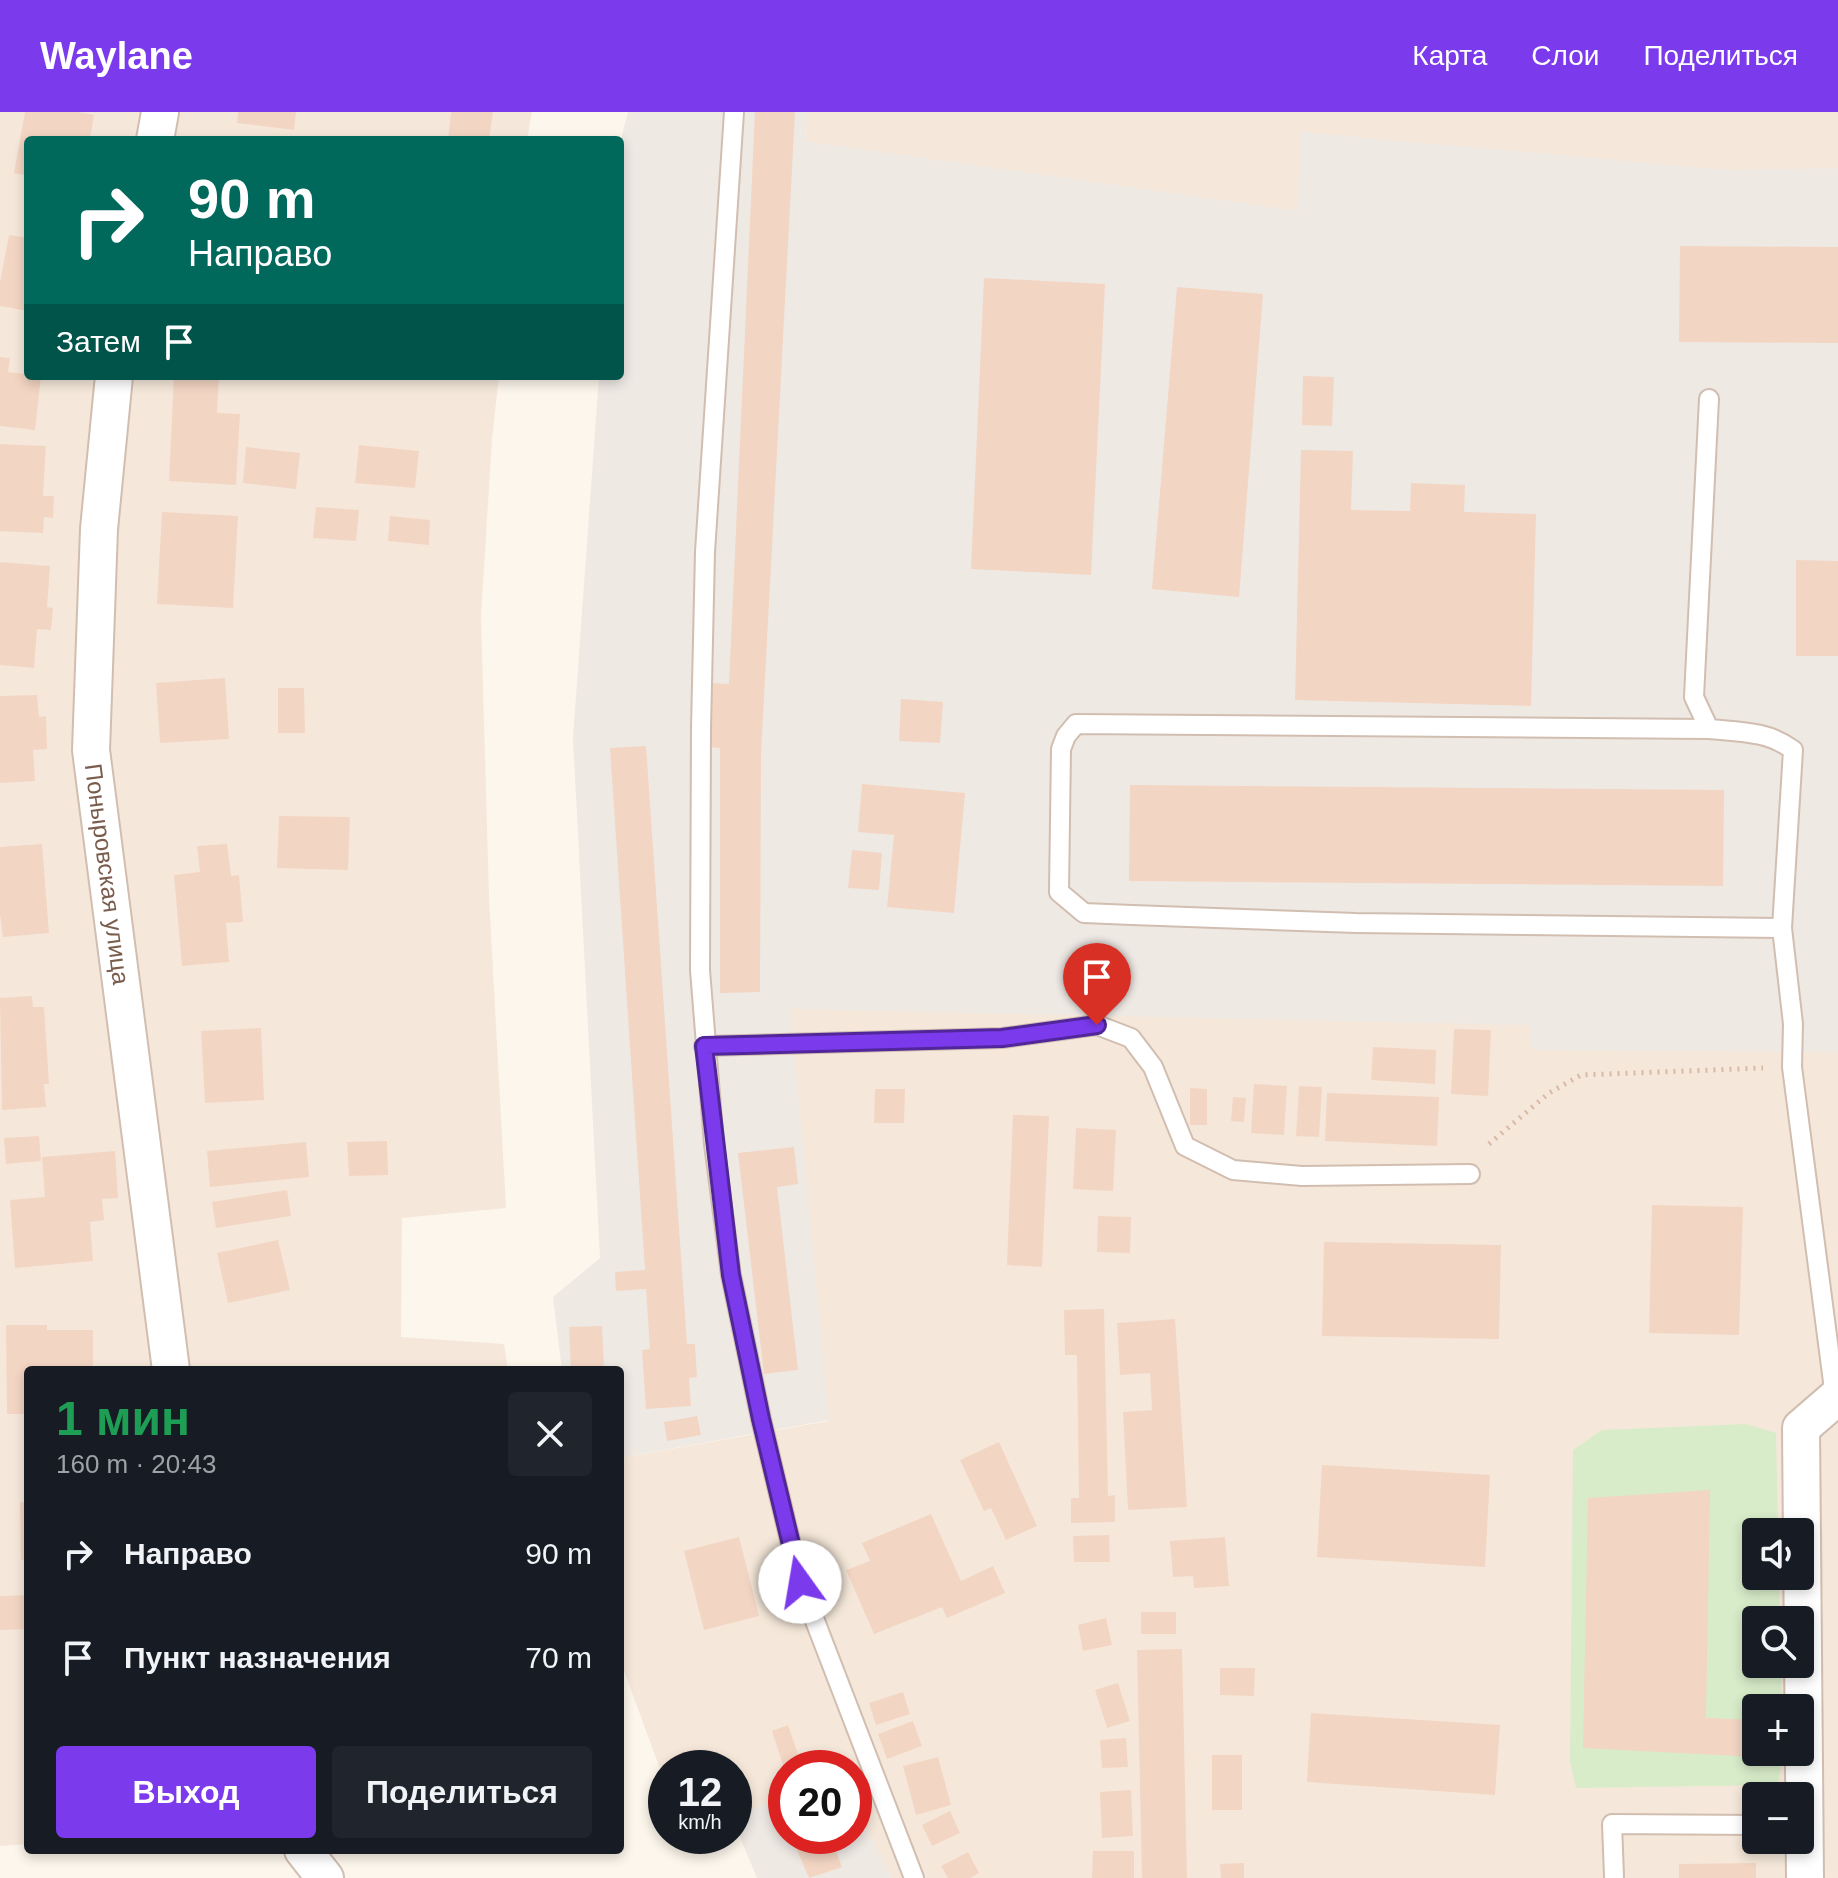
<!DOCTYPE html>
<html lang="ru">
<meta charset="utf-8">
<style>
:root{--surface:#171b24;--page:#20242c;--text:#f1f3f6;--muted:#9ea1a6;--accent:#7c3aed}
body{margin:0;font-family:Arial,sans-serif;background:var(--page);color:var(--text);height:100vh;display:flex;flex-direction:column;font-size:30px;white-space:nowrap}
*{box-sizing:border-box;margin:0}
p{font-size:26px;color:var(--muted)}
.icon{flex:none;width:44px;height:44px;fill:none;stroke:currentColor;stroke-width:2;stroke-linecap:round;stroke-linejoin:round}
.map{position:relative;flex:1;overflow:hidden}
.sheet{position:absolute;left:24px;top:1254px;width:600px;height:488px;display:flex;flex-direction:column;background:var(--surface);border-radius:8px;box-shadow:0 4px 12px #0003}
.sheet>*{flex:none}
.guide{position:absolute;left:24px;top:24px;width:600px;height:244px;border-radius:8px;box-shadow:0 4px 12px #0003;background:#00695c;color:#fff;overflow:hidden}
.tools{position:absolute;left:1742px;top:1406px;display:grid;gap:16px}
.tools a{display:grid;place-items:center;width:72px;height:72px;border-radius:8px;background:var(--surface);box-shadow:0 4px 12px #0003;font-size:40px}
.speed{position:absolute;left:648px;top:1638px;display:flex;gap:16px;font-size:40px;font-weight:700;text-align:center}
.speed>*{display:grid;place-content:center;width:104px;height:104px;border-radius:50%;background:var(--surface);box-shadow:0 4px 12px #0003;line-height:1}
.speed small{font-size:20px;font-weight:400}
.speed .limit{border:12px solid #d22;background:#fff;color:#111}
.pin{position:absolute;display:grid;place-items:center;width:68px;height:68px;color:#fff;margin:-82px -34px;border-radius:50% 50% 50% 0;rotate:-45deg;box-shadow:0 0 8px #0007}
.pin .icon{rotate:45deg}
.me{position:absolute;width:88px;margin:-44px;rotate:347deg;stroke-linejoin:round;filter:drop-shadow(0 0 6px #0008)}
.turn{display:flex;align-items:center;gap:28px;height:168px;padding:0 32px;font-size:36px}
.turn .icon{width:104px;height:104px;stroke-width:2.5}
.turn b{display:block;font-size:56px;line-height:68px}
.then{display:flex;align-items:center;height:76px;padding:0 32px;background:#0003;gap:16px;font-size:30px}
.round{display:grid;place-items:center;flex:none;width:84px;height:84px;border-radius:8px;background:var(--page)}
.headline{display:flex;align-items:center;justify-content:space-between;height:136px;padding:0 32px}
h1{font-size:48px;font-weight:800;line-height:60px;color:#1e9e55}
.cta{display:flex;gap:16px;margin-top:auto;padding:16px 32px}
.cta a{flex:1;height:92px;border-radius:8px;background:var(--accent);color:#fff;font-size:32px;font-weight:800;line-height:92px;text-align:center}
.cta a+a{background:var(--page);color:var(--text)}
ul{padding:0;list-style:none}
li{display:flex;align-items:center;gap:24px;height:104px;padding:0 32px}
li div{flex:1}
li b{display:block;font-size:30px}
li em{font-style:normal}
header{display:flex;align-items:center;gap:48px;box-sizing:border-box;height:112px;padding:0 40px;background:var(--accent);color:#fff}
header strong{font-size:38px}
nav{display:flex;gap:44px;margin-inline-start:auto;font-size:28px}
.map>svg:first-child{display:block}
</style>
<header>
<strong>Waylane</strong>
<nav><a>Карта</a><a>Слои</a><a>Поделиться</a></nav>
</header>
<div class="map">
<svg width="1838" height="1766" viewBox="0 0 1838 1766">
<rect width="100%" height="100%" fill="#fdf6ec"/>
<path fill="#f5e8da" fill-rule="evenodd" d="M0,0H532L527,28H28V264H499L492,327L481,504L489,785L506,1096L402,1106L401,1225L504,1232L508,1258H28V1732L0,1734Z
M807,0H1838V1766H891L854,1692V1656H786V1684L734,1704V1656H666V1673L620,1548V1346L828,1309L789,897L805,29ZM1756,1420H1800V1464H1756ZM1756,1508H1800V1552H1756ZM1756,1596H1800V1640H1756ZM1756,1684H1800V1728H1756Z"/>
<path fill="#efe9e4" d="M628,0H807L805,29L1298,99L1300,20L1729,58L1838,56V940L1531,938L1529,913L790,897L829,1308L620,1346V1258H562L553,1185L600,1146L573,626L599,264H620V31Z
M786,1684V1724H854V1692L891,1766H757L734,1711V1704Z"/>
<path fill="#d8ecc9" d="M1746,1312L1776,1321L1778,1420H1756V1464H1779L1780,1508H1756V1552H1781L1782,1596H1756V1640H1783L1778,1673L1576,1676L1570,1649L1573,1338L1602,1318Z"/>
<path fill="#f3d5c3" d="M25,0H78L94,3L90,28H28V64L14,61Z
M238,0H296L294,18L237,11Z
M451,0H493L489,28H448Z
M755,0H795L761,642L760,880L720,881V636L709,635L712,571L729,572Z
M9,123L28,126V199L0,194V171Z
M1680,134L1838,135V231L1679,230Z
M984,166L1105,172L1091,463L971,457Z
M1177,175L1263,182L1239,485L1152,477Z
M0,245L10,246L8,260L41,264L35,318L0,314Z
M174,264H219L217,301L240,302L236,373L169,369Z
M1303,264L1334,265L1332,314L1302,313Z
M0,332L46,334L43,384H54L53,406L44,405L43,421L0,419Z
M359,333L419,339L415,376L355,371Z
M246,335L300,341L296,377L243,371Z
M1301,338L1353,339L1351,398L1410,399L1411,371L1465,373L1464,400L1536,402L1531,594L1295,588Z
M316,395L359,398L356,429L313,426Z
M162,400L238,404L233,496L157,492Z
M390,404L430,408L429,433L388,429Z
M1796,448L1838,449V544H1796Z
M0,450L50,454L47,495L53,496L51,518L37,517L34,556L0,553Z
M225,566L229,627L160,631L156,571Z
M278,576H304L305,621H278Z
M37,583L39,605L46,604L47,637L33,638L35,669L0,671V584Z
M901,587L943,590L940,631L899,629Z
M646,634L687,1232H695L697,1265L689,1266L691,1294L646,1297L642,1238L650,1237L646,1177L616,1179L615,1160L645,1158L610,636Z
M862,672L965,681L954,801L887,795L894,723L858,720Z
M1130,673L1724,678L1723,774L1129,769Z
M279,704L350,705L348,758L277,756Z
M42,732L49,821L3,825L0,802V735Z
M227,732L231,764L239,763L243,810L226,811L229,850L182,854L174,763L200,760L197,734Z
M852,738L882,741L879,778L848,776Z
M32,884L33,895H44L49,972H44L46,995L2,998L0,886Z
M261,916L264,988L205,991L201,919Z
M1454,917L1491,918L1488,984L1451,982Z
M1373,935L1436,938L1435,972L1371,968Z
M1254,972L1287,974L1284,1023L1251,1021Z
M1299,974L1322,975L1319,1025L1296,1024Z
M1190,976L1207,977V1013H1190Z
M875,977H905L904,1011H874Z
M1327,981L1439,985L1437,1034L1325,1029Z
M1233,985L1246,986L1244,1010L1231,1009Z
M1013,1003L1049,1004L1042,1155L1007,1153Z
M1076,1016L1116,1018L1113,1079L1073,1077Z
M39,1024L41,1049L6,1052L4,1026Z
M387,1029L388,1063L349,1064L347,1030Z
M306,1030L309,1065L210,1075L207,1039Z
M794,1035L798,1072L777,1075L798,1258L764,1262L738,1041Z
M115,1039L118,1086L102,1087L104,1108L90,1110L93,1149L15,1156L10,1088L45,1085L42,1045Z
M287,1078L291,1104L216,1116L212,1090Z
M1652,1093L1743,1095L1739,1223L1649,1221Z
M1098,1104L1131,1105L1130,1141L1097,1140Z
M278,1128L290,1178L228,1191L217,1141Z
M1324,1130L1501,1133L1499,1227L1322,1224Z
M1104,1197L1108,1384L1115,1383V1410L1071,1411V1386H1079L1077,1243H1065L1064,1198Z
M1175,1207L1187,1395L1128,1398L1123,1300L1152,1298L1150,1261L1120,1263L1117,1211Z
M6,1213H47V1218H93V1258H28V1302H7Z
M602,1214L604,1258H571L569,1215Z
M697,1304L701,1323L667,1329L664,1310Z
M999,1330L1037,1414L1006,1428L991,1396L984,1399L960,1348Z
M1322,1353L1490,1363L1485,1455L1317,1445Z
M1710,1378L1706,1606L1756,1608L1757,1645L1583,1636L1588,1386Z
M20,1390H28V1448H21Z
M931,1402L961,1469L993,1454L1005,1481L947,1506L942,1495L874,1522L846,1458L870,1449L862,1431Z
M1109,1423L1110,1450H1074L1073,1424Z
M739,1425L759,1504L704,1518L684,1439Z
M1225,1425L1229,1474L1194,1476L1193,1464L1173,1465L1170,1429Z
M28,1483V1517L0,1518V1484Z
M1141,1500H1176V1522H1141Z
M1106,1506L1112,1533L1083,1539L1078,1513Z
M1182,1537L1187,1766H1142L1137,1538Z
M1220,1556H1255L1254,1584L1220,1583Z
M1118,1571L1130,1609L1107,1616L1095,1578Z
M903,1580L910,1602L876,1613L869,1591Z
M1311,1601L1500,1613L1495,1683L1307,1670Z
M913,1609L922,1634L887,1647L878,1622Z
M788,1613L801,1651L784,1656L772,1619Z
M1126,1626L1128,1655L1102,1656L1100,1628Z
M1212,1643H1242V1698H1212Z
M938,1645L951,1693L916,1703L903,1654Z
M1131,1678L1133,1724L1102,1726L1100,1680Z
M786,1684V1721L772,1690Z
M950,1699L960,1721L932,1734L922,1713Z
M830,1724L842,1755L809,1766L796,1736Z
M1093,1739H1134V1766H1092Z
M968,1740L979,1761L970,1766H948L941,1754Z
M1244,1751V1766H1221L1220,1752Z
M1756,1751V1766H1679V1752Z"/>
<g fill="none" stroke-linecap="round" stroke-linejoin="round">
<defs>
<path id="service" d="M734,0L705,440L701,616L700,858L714,1032L731,1163L761,1307L800,1470L914,1766
M1709,287L1694,585L1709,617C1740,620 1768,619 1793,638L1782,816L1793,912L1792,955L1835,1285
M1709,617L1076,612L1066,624L1061,637L1059,780L1084,801L1132,803L1356,811L1782,816
M704,934L1002,926L1097,913L1131,926L1153,955L1185,1034L1233,1058L1302,1064L1470,1062
M1614,1764L1612,1712L1756,1713"/>
<g id="minor">
<path d="M155,28L160,0"/>
<path id="s1" d="M114,264L99,417L91,638L171,1258"/>
<path d="M303,1738L325,1766"/>
<path d="M1805,1766L1801,1316L1838,1284"/>
</g>
</defs>
<use href="#service" stroke="#d1beb0" stroke-width="22"/>
<use href="#minor" stroke="#d1beb0" stroke-width="40"/>
<path stroke="#d9b8a5" stroke-width="5" stroke-dasharray="2 6" stroke-linecap="butt" d="M1489,1032L1549,981L1581,963L1763,956"/>
<use href="#service" stroke="#fff" stroke-width="18"/>
<use href="#minor" stroke="#fff" stroke-width="36"/>
</g>
<g fill="none" stroke-linecap="round" stroke-linejoin="round">
<defs>
<path id="route" d="M800,1470L761,1307L731,1163L704,934L1002,926L1097,913"/>
</defs>
<use href="#route" stroke="#51269a" stroke-width="20"/>
<use href="#route" stroke="#7c3aed" stroke-width="14"/>
</g>
<g text-anchor="middle" stroke-width="8" stroke-linejoin="round" paint-order="stroke">
<g font-size="24" fill="#7a5c4d" stroke="#fffaf3">
<text dy="8" stroke="none"><textPath href="#s1" startOffset="500">Поныровская улица</textPath></text>
</g>
</g>
</svg>
<div class="tools">
<a><svg class="icon" aria-label="sound" viewBox="0 0 24 24"><path d="M4 9h4l5-4v14l-5-4H4zM17 9q2 3 0 6"/></svg></a>
<a><svg class="icon" aria-label="search" viewBox="0 0 24 24"><circle cx="10" cy="10" r="6"/><path d="M15 15l6 6"/></svg></a>
<a>+</a>
<a>−</a>
</div>
<div class="speed"><div>12<small>km/h</small></div><div class="limit">20</div></div>
<div class="pin" style="left:1097px;top:913px;background:#d93025"><svg class="icon" aria-label="arrive" viewBox="0 0 24 24"><path d="M6 21V4h12l-3 4 3 4H6"/></svg></div>
<svg class="me" style="left:800px;top:1470px" viewBox="-20 -20 40 40"><circle r="19" fill="#fff"/><path d="M0-13L10 11 0 6-10 11z" fill="#7c3aed"/></svg>
<div class="guide">
<div class="turn"><svg class="icon" aria-label="right" viewBox="0 0 24 24"><path d="M7 20v-9h11M14 6l5 5-5 5"/></svg><div><b>90 m</b>Направо</div></div>
<div class="then">Затем<svg class="icon" aria-label="arrive" viewBox="0 0 24 24"><path d="M6 21V4h12l-3 4 3 4H6"/></svg></div>
</div>
<section class="sheet">
<div class="headline"><div><h1>1 мин</h1><p>160 m · 20:43</p></div><a class="round"><svg class="icon" aria-label="close" viewBox="0 0 24 24"><path d="M6 6l12 12M18 6L6 18"/></svg></a></div>
<ul>
<li><svg class="icon" aria-label="right" viewBox="0 0 24 24"><path d="M7 20v-9h11M14 6l5 5-5 5"/></svg><div><b>Направо</b></div><em>90 m</em></li>
<li><svg class="icon" aria-label="arrive" viewBox="0 0 24 24"><path d="M6 21V4h12l-3 4 3 4H6"/></svg><div><b>Пункт назначения</b></div><em>70 m</em></li>
</ul>
<div class="cta"><a>Выход</a><a>Поделиться</a></div>
</section>
</div>
